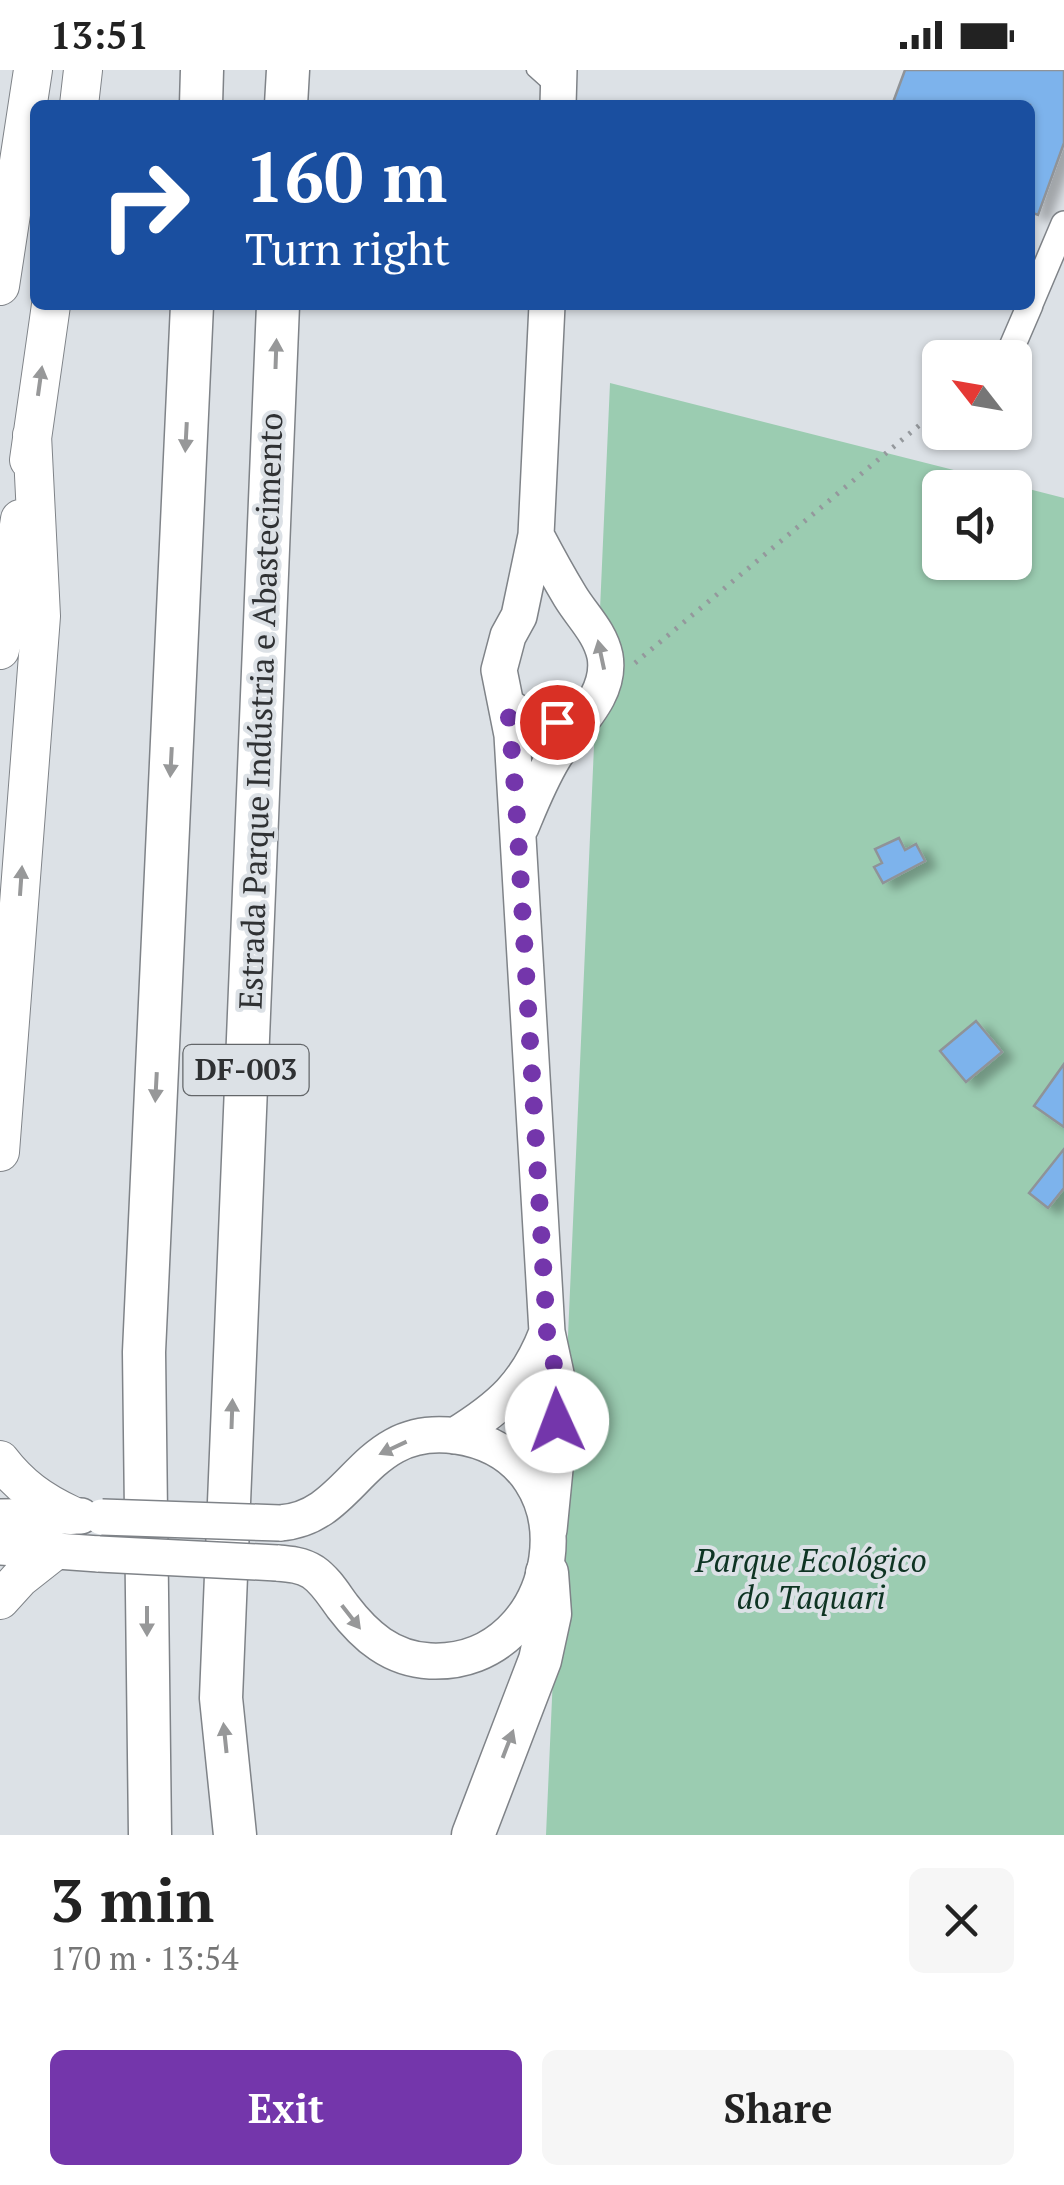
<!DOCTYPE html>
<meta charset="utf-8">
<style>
:root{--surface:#fff;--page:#f6f6f6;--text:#222;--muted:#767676;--accent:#7436ab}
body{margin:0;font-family:"PT Serif",serif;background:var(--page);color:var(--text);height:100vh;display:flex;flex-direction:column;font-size:38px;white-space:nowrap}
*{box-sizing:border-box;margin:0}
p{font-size:32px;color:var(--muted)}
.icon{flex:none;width:55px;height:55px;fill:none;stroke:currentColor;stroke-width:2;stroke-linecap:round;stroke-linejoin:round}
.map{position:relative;height:1765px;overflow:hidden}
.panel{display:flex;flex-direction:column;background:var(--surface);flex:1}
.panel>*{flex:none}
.guide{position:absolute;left:30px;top:30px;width:1005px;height:210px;border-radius:15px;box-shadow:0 2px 8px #0004;background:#1a4fa0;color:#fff;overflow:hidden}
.needle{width:65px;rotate:301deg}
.controls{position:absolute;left:922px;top:270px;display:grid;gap:20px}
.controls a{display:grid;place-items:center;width:110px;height:110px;border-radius:15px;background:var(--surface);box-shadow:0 2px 8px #0004;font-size:50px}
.pin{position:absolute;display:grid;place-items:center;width:85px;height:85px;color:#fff;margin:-42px;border:5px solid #fff;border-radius:50%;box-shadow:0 2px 10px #0007}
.me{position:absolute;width:110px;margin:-55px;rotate:358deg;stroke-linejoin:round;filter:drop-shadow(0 0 8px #0008)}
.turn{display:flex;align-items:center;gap:35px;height:210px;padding:0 50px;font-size:45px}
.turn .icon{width:130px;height:130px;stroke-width:2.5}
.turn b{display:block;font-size:70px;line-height:85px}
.round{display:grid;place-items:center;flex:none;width:105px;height:105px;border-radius:15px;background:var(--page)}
.head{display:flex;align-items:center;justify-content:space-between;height:170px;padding:0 50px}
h1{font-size:60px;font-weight:700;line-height:75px}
.action{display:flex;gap:20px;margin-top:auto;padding:20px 50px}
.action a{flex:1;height:115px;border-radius:15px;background:var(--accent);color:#fff;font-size:40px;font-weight:700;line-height:115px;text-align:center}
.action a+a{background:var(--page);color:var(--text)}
.status{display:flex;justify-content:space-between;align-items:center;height:70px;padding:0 50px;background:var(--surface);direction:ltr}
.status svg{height:28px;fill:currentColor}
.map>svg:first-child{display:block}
</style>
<div class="status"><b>13:51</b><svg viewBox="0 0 49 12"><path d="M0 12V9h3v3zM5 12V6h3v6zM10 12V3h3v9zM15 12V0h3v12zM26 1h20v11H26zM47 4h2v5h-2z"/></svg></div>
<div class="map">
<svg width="1064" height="1765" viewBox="0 0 1064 1765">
<defs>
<filter id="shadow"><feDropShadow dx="11" dy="6" stdDeviation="5" flood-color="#0004"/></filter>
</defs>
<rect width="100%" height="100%" fill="#dce1e6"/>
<path fill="#9bccb1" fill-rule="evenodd" d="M610,313L1064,428V1765H546ZM940,418H1015V492H940Z"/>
<path fill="#7db3ec" stroke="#8f9398" stroke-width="2.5" filter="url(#shadow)" d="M905,0H1064V73L1038,145L1030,142V35H892Z
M899,768L905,780L916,774L925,791L883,813L874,797L882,793L875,779Z
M976,951L1002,982L966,1012L940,981Z
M1064,994V1057L1034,1036Z
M1064,1079V1118L1048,1138L1029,1123Z"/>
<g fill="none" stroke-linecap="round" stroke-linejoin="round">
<defs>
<path id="lane" d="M533,0L553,18"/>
<path id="street" d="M1030,234L1064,154
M1011,279L1030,235"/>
<path id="secondary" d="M558,35L559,0
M547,235L536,465L519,546L508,566L499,600L512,665L547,1262L558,1313L556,1389L549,1460
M508,636C536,659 563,654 591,636
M521,757C531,733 540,710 554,687C573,657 612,626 605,586C600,562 582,546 570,526C558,506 547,486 536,465
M454,1366C501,1337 527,1314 547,1262
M0,1447L81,1446
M0,1477L99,1484
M277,1493C290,1494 302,1495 313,1502C326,1511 334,1525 343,1537C365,1566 391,1589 430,1591C564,1597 599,1387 456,1366C361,1353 355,1448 280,1453"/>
<path id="primary" d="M79,35L83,0
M0,216L33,0
M29,390L51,235
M0,580L20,449
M0,1082L41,546L32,365
M0,1390C20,1416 41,1431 71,1445
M0,1530L20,1508L53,1482"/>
<path id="highway" d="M201,35L202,0
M286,35L288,0
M150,1765L144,1282L192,235
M235,1765L221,1628L278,235
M473,1765L540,1590L550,1544L547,1503"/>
</defs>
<use href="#lane" stroke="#7f8388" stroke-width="15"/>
<use href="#street" stroke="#7f8388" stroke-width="28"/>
<use href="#secondary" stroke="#7f8388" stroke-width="38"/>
<use href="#primary" stroke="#7f8388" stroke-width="40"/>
<use href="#highway" stroke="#7f8388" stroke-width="45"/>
<path stroke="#94989c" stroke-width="5" stroke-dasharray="2.5 8" stroke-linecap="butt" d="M635,593L940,338"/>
<use href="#lane" stroke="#fff" stroke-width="12"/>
<use href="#street" stroke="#fff" stroke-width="25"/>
<use href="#secondary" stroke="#fff" stroke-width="35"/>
<use href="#primary" stroke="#fff" stroke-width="38"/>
<use href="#highway" stroke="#fff" stroke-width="42"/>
<defs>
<path id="secondary-bridge" d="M102,1447L280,1453
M99,1484L277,1493"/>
</defs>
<use href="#secondary-bridge" stroke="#7f8388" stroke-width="38" stroke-linecap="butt"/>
<use href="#secondary-bridge" stroke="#fff" stroke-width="35"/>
</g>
<defs><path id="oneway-solid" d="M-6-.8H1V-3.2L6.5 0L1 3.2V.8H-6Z" transform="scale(2.5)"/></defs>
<g fill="#979899">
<use href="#oneway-solid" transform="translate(276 284) rotate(-88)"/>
<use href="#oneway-solid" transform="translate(40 311) rotate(-82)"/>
<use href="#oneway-solid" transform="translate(186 367) rotate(93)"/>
<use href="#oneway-solid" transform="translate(601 585) rotate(-102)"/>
<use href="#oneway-solid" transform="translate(171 692) rotate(93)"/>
<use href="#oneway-solid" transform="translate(21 811) rotate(-86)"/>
<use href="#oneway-solid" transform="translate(156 1017) rotate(93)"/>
<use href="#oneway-solid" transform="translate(232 1344) rotate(-88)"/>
<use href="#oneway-solid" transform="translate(393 1378) rotate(155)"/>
<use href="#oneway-solid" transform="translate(351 1547) rotate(52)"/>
<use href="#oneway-solid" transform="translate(147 1551) rotate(90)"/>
<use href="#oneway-solid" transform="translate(225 1668) rotate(-96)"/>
<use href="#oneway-solid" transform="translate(508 1674) rotate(-69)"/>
</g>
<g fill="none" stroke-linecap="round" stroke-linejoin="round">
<path stroke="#7436ab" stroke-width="18" stroke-dasharray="0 32.4" d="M557,652L530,650L508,636L516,731L547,1262L558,1313L557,1351"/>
</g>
<g text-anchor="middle" stroke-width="8" stroke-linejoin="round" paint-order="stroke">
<rect fill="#dce1e6" stroke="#636669" stroke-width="2.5" x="183.5" y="975" width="125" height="50" rx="8"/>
<g font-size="30" font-weight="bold" fill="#2f3133">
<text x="246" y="1010">DF-003</text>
</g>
<g font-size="32" fill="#2f3133" stroke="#dce1e6">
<text transform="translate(261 641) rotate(-88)" y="11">Estrada Parque Indústria e Abastecimento</text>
</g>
<g font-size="32" font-style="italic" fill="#0e3423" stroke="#dce1e6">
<text x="811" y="1502">Parque Ecológico<tspan x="811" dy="37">do Taquari</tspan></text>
</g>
</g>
</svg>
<div class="controls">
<a><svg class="needle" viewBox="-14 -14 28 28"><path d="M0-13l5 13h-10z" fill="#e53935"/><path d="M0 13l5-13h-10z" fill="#767676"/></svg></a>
<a><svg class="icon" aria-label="sound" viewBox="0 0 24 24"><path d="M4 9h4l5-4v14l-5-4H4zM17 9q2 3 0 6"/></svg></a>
</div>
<div class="pin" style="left:557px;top:652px;background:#d93025"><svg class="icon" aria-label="arrive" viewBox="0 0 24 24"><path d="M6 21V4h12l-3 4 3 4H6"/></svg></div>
<svg class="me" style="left:557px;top:1351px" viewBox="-20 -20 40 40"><circle r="19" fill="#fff"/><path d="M0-13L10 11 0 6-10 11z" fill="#7436ab"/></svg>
<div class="guide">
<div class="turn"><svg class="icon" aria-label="right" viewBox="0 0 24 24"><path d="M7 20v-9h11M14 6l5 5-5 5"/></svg><div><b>160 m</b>Turn right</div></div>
</div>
</div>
<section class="panel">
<div class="head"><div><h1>3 min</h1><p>170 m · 13:54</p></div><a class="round"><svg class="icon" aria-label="close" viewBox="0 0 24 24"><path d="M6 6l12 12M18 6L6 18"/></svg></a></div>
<div class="action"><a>Exit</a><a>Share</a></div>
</section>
